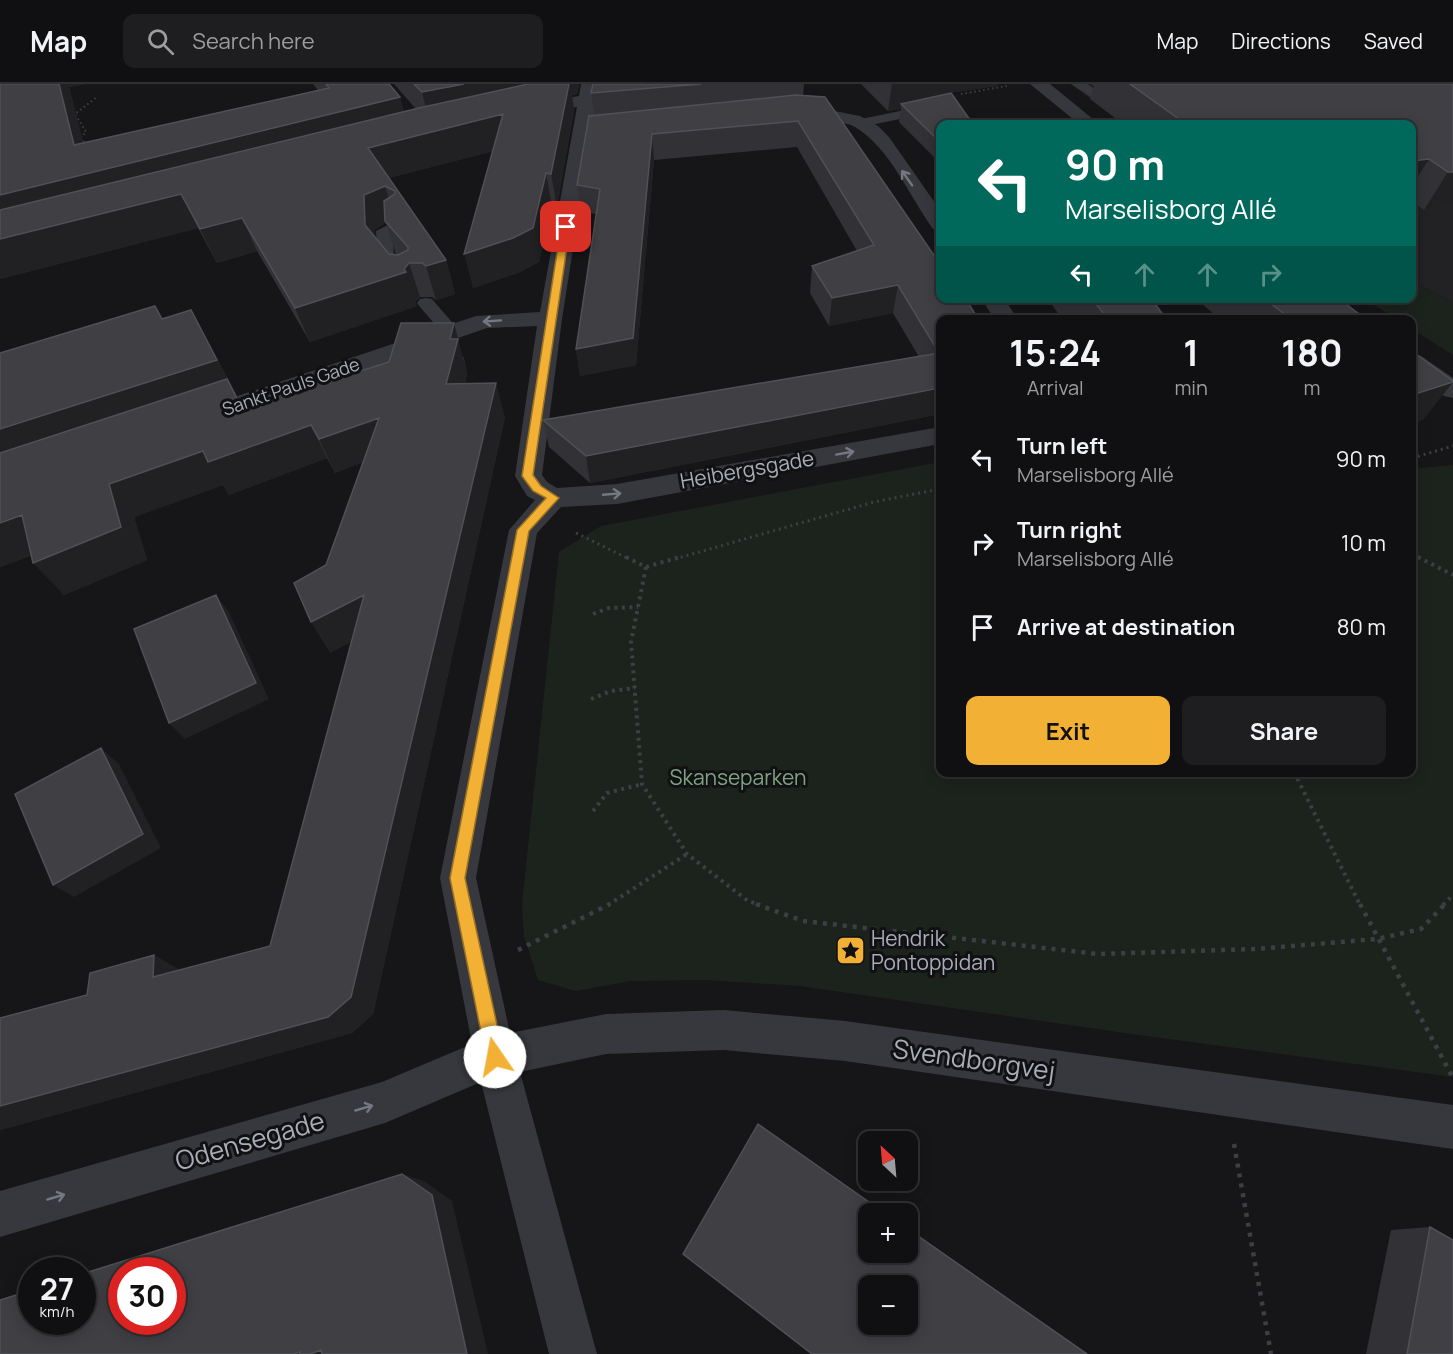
<!DOCTYPE html>
<meta charset="utf-8">
<style>
:root{--surface:#101012;--page:#1e1e20;--text:#f1f3f6;--muted:#9c9d9f;--line:#303032;--accent:#f2b134}
body{margin:0;font-family:Manrope,sans-serif;background:var(--page);color:var(--text);height:100vh;display:flex;flex-direction:column;font-size:22px;white-space:nowrap}
*{box-sizing:border-box;margin:0}
p{font-size:20px;color:var(--muted)}
.icon{flex:none;width:33px;height:33px;fill:none;stroke:currentColor;stroke-width:2;stroke-linecap:round;stroke-linejoin:round}
.map{position:relative;flex:1;overflow:hidden}
.panel{position:absolute;left:936px;top:231px;width:480px;height:462px;display:flex;flex-direction:column;background:var(--surface);border-radius:12px;box-shadow:0 3px 15px #0003,0 0 0 2px var(--line)}
.panel>*{flex:none}
.hud{position:absolute;left:936px;top:36px;width:480px;height:183px;border-radius:12px;box-shadow:0 3px 15px #0003,0 0 0 2px var(--line);background:#00695c;color:#fff;overflow:hidden}
.needle{width:39px;rotate:334deg}
.controls{position:absolute;left:858px;top:1047px;display:grid;gap:12px}
.controls a{display:grid;place-items:center;width:60px;height:60px;border-radius:12px;background:var(--surface);box-shadow:0 3px 15px #0003,0 0 0 2px var(--line);font-size:30px}
.speed{position:absolute;left:18px;top:1173px;display:flex;gap:12px;font-size:30px;font-weight:700;text-align:center}
.speed>*{display:grid;place-content:center;width:78px;height:78px;border-radius:50%;background:var(--surface);box-shadow:0 3px 15px #0003,0 0 0 2px var(--line);line-height:1}
.speed small{font-size:15px;font-weight:400}
.speed .limit{border:9px solid #d22;background:#fff;color:#111}
.pin{position:absolute;display:grid;place-items:center;width:51px;height:51px;color:#fff;margin:-26px;border-radius:12px;box-shadow:0 3px 9px #0006}
.me{position:absolute;width:66px;margin:-33px;rotate:348deg;stroke-linejoin:round;filter:drop-shadow(0 0 4px #0008)}
.turn{display:flex;align-items:center;gap:21px;height:126px;padding:0 30px;font-size:27px}
.turn .icon{width:78px;height:78px;stroke-width:2.5}
.turn b{display:block;font-size:42px;line-height:51px}
.lanes{display:flex;align-items:center;height:57px;padding:0 30px;background:#0003;justify-content:center;gap:30px;direction:ltr}
.lanes .off{opacity:.35}
.eta{display:flex;justify-content:space-evenly;align-items:center;height:102px;text-align:center}
.eta b{font-size:36px;font-weight:700;line-height:42px}
.action{display:flex;gap:12px;margin-top:auto;padding:12px 30px}
.action a{flex:1;height:69px;border-radius:12px;background:var(--accent);color:#111;font-size:24px;font-weight:700;line-height:69px;text-align:center}
.action a+a{background:var(--page);color:var(--text)}
ul{padding:0;list-style:none}
li{display:flex;align-items:center;gap:18px;height:84px;padding:0 30px}
li div{flex:1}
li b{display:block;font-size:22px}
li em{font-style:normal}
header{display:flex;align-items:center;gap:36px;box-sizing:border-box;height:84px;padding:0 30px;background:var(--surface);border-bottom:2px solid var(--line)}
header strong{font-size:28px}
nav{display:flex;gap:33px;margin-inline-start:auto;font-size:21px}
.search{width:420px;height:54px;background:var(--page);display:flex;align-items:center;gap:15px;box-sizing:border-box;padding:0 21px;border-radius:12px;color:var(--muted);font-size:22px}
.map>svg:first-child{display:block}
</style>
<header>
<strong>Map</strong>
<div class="search"><svg class="icon" aria-label="search" viewBox="0 0 24 24"><circle cx="10" cy="10" r="6"/><path d="M15 15l6 6"/></svg>Search here</div>
<nav><a>Map</a><a>Directions</a><a>Saved</a></nav>
</header>
<div class="map">
<svg width="1453" height="1270" viewBox="0 0 1453 1270">
<rect width="100%" height="100%" fill="#161618"/>
<path fill="#222225" d="M1071,0H1453V219L1412,197V40H1123Z"/>
<path fill="#1c231d" d="M1412,197L1453,219V271L1412,245V236L1397,235L1364,215L1412,214Z
M940,378V688H1412V385L1453,381V993L1139,951L800,902L706,896L630,897L576,907L538,896L524,852L522,820L559,468L601,442Z"/>
<g fill="none" stroke-linecap="round" stroke-linejoin="round">
<path stroke="#3d3f44" stroke-width="2" stroke-dasharray="1.5 3" stroke-linecap="butt" d="M961,10L1007,2
M86,62L81,53L86,48L75,30L97,13"/>
<path stroke="#3d3f44" stroke-width="3" stroke-dasharray="2 4" stroke-linecap="butt" d="M1412,374L1453,362
M576,449L629,475
M1412,470L1421,475
M675,475L874,418L940,405"/>
<path stroke="#3d3f44" stroke-width="4" stroke-dasharray="3 4.5" stroke-linecap="butt" d="M626,473L646,483L680,473
M1418,473L1453,491
M646,483L631,558L642,700L687,770L748,817L760,821
M593,530L609,524L638,523
M591,615L611,607L635,604
M1294,688L1360,821
M593,727L607,709L642,700
M608,821L687,770
M1443,821L1453,811"/>
<path stroke="#3d3f44" stroke-width="4.5" stroke-dasharray="4 6" stroke-linecap="butt" d="M756,820L803,837L1098,870L1256,865L1377,855L1421,845L1445,820
M1360,820L1453,994
M518,866L610,820
M1234,1060L1271,1270"/>
<path fill="#37383d" fill-rule="evenodd" d="M1071,0H1087L1118,20L1116,23H1106Z
M934,20L939,21V27L861,43L854,39L861,35Z
M396,137L404,142L392,149L394,172L413,193L404,198C381,192 377,166 376,147Z
M426,214L432,215L457,244L460,248L457,252H445L420,223L417,219L420,215Z"/>
<path fill="#37383d" fill-rule="evenodd" d="M581,0H599L562,235L542,391L547,398L557,404L617,400L940,343V360L617,420L561,423L537,449L476,794L510,949L606,930L724,926L845,937L1453,1021V1065L845,977L724,966L606,970L520,988L597,1270H549L481,998L385,1039L0,1153V1107L382,998L472,960L440,794L509,446L535,416L527,412L515,392L537,242L487,244L208,340L199,342L190,340L186,334L190,328L476,232L540,228L577,23L529,31L520,26L529,21L579,12Z
M819,24L860,32L878,42L889,53L940,126V147L933,145C910,113 890,64 855,43C838,33 791,40 784,30L793,25Z
M981,214H1004L1018,236H995Z"/>
<path fill="#37383d" fill-rule="evenodd" d="M1030,0H1050L1099,40H1079Z
M1412,270L1421,272L1453,294V314L1444,312L1412,288Z"/>
</g>
<path fill="#323236" fill-rule="evenodd" d="M0,0H86L69,3L83,59L318,6L313,0H389L404,27L416,25L394,0H579L577,10L572,11L574,26L557,123L552,122L539,178L520,188L473,204L493,67L389,94L446,176L455,210L436,216L432,213H420L415,218L417,222L310,258L257,167L217,179L198,144L0,195ZM386,139L396,171L389,170L375,153V145Z
M593,0H804L803,12L940,180V330L590,399L549,363L543,336L919,273L893,229L829,242L810,209L812,182L857,167L797,63L654,76L636,281L580,292L576,265L596,130L581,128L577,101L594,31L591,9Z
M861,0H998L997,2L942,10L940,79L899,38L901,25L888,27Z
M1091,0H1453V121L1424,126L1412,117V40H1123L1090,15L1094,2Z
M1047,214H1151L1161,228L1167,236H1063Z
M1195,214H1338L1367,236H1221Z
M191,226L242,321L339,294L464,273V275L467,289L465,300L505,333L373,930L352,949L0,1046V934L270,862L352,557L330,569L326,481L363,378L335,389L327,374L229,411L223,401L134,433L147,476L64,511L32,471L0,483V269L163,235Z
M1430,1143L1453,1270H1366L1391,1146Z"/>
<path fill="#212124" d="M59,0H86L69,3L91,89L400,13L409,45L0,150V111L74,61Z
M464,0H579L577,10L572,11L574,26L557,123L551,90L567,12L430,41L422,8Z
M892,0H998L997,2L942,10L940,17L901,20V25L888,27Z
M503,30L509,63L378,97L368,64Z
M652,50L654,76L636,281L580,292L576,265Z
M1429,75L1412,102V77Z
M1448,88H1453V121L1424,126Z
M546,89L552,122L539,178L520,188L473,204L464,170Z
M385,102L395,135L385,137L386,139L375,145L376,174L365,141L364,111Z
M181,110L198,144L0,195V155Z
M242,134L257,167L217,179L200,145Z
M446,176L455,210L436,216L426,182Z
M409,179L420,213L415,218L417,222L310,258L295,224L404,185Z
M898,201L893,229L829,242L832,214Z
M191,226L260,355L0,389V345Z
M454,239L467,289L457,334L446,300L450,255Z
M1453,298L1423,336L1412,340V311Z
M496,299L505,333L373,930L352,949L0,1046V1022L328,933Z
M940,304V330L590,399L586,372Z
M379,334L392,367L335,389L319,355Z
M311,341L327,374L229,411L223,401L134,433L147,476L64,511L33,479L109,400L203,367Z
M22,431L52,463L0,483V439Z
M216,511L229,528L269,615L185,655L169,639Z
M364,511L381,542L330,569L311,538Z
M101,664L119,680L161,764L74,813L53,801Z
M154,871L187,890L153,893Z
M402,1090L424,1097L452,1117L488,1270H467Z
M321,1266L332,1268L318,1270H310Z"/>
<path fill="#3f3f44" stroke="#4f5156" stroke-width="1.5" fill-rule="evenodd" d="M0,0H59L74,61L329,4L326,0H389L400,13L0,111Z
M414,0H464L422,8Z
M528,0H569L551,90L546,89L533,144L513,154L464,170L503,30L368,64L446,176L426,182L422,179H409L404,185L406,188L295,224L242,134L200,145L181,110L0,155V126L419,24ZM385,102L395,107V110L384,117L385,137L408,163V166L398,171L389,170L365,141L364,111Z
M593,0H701L591,9Z
M1130,0H1453V88H1448L1429,75L1412,77V40H1186Z
M951,9L973,40H940V58L901,20Z
M796,11L825,13L940,180V214H965L979,236H940V304L586,372L543,336L939,269L898,201L832,214L812,182L874,161L798,37L652,50L633,254L576,265L600,105L577,101L589,32Z
M1091,214H1151L1161,228L1167,236H1109Z
M1264,214H1338L1367,236H1292Z
M155,222L162,235L191,226L217,276L0,345V269Z
M401,239H454L450,255H458L446,300L496,299L351,913L328,933L0,1022V934L87,911L90,889L154,871L153,893L270,862L364,511L311,538L294,499L326,481L379,334L319,355L311,341L208,378L203,367L109,400L121,443L33,479L22,431L0,439V369L227,295L241,322L337,289L339,294L389,278Z
M1412,267L1453,297V298L1412,311Z
M216,511L256,599L169,639L134,545Z
M101,664L143,750L53,801L15,710Z
M758,1040L886,1130H868V1168H908V1145L1087,1270H812L683,1170ZM868,1202H908V1240H868Z
M402,1090L432,1111L467,1270H322L321,1266L310,1270H300V1268L294,1270H0V1216L32,1206V1238H82V1190ZM122,1186H172V1238H122Z
M1430,1143L1453,1156V1270H1407Z"/>
<defs><path id="oneway-shaft" d="M-6 0H5M1.5-3L5.5 0L1.5 3" fill="none" stroke-width="1.6" stroke-linecap="round" stroke-linejoin="round" transform="scale(1.5)"/></defs>
<g stroke="#757881">
<use href="#oneway-shaft" transform="translate(907 94) rotate(-125)"/>
<use href="#oneway-shaft" transform="translate(492 237) rotate(176)"/>
<use href="#oneway-shaft" transform="translate(845 369) rotate(-10)"/>
<use href="#oneway-shaft" transform="translate(612 410) rotate(-5)"/>
<use href="#oneway-shaft" transform="translate(364 1024) rotate(-16)"/>
<use href="#oneway-shaft" transform="translate(56 1113) rotate(-16)"/>
</g>
<path fill="#f2b134" stroke="#9d7322" stroke-width="1.5" d="M566,141L570,143L533,391L541,402L559,414L529,447L465,794L504,973L501,979L495,982L489,979L486,973L450,794L517,446L546,414L533,407L522,392L561,143Z"/>
<defs>
<symbol id="sight-square" viewBox="-11 -11 22 22"><rect x="-9" y="-9" width="18" height="18" rx="4" fill="#f2b134" stroke="#111113"/><path d="M0-6L1.8-2.2L6-1.7L2.9 1.2L3.7 5.4L0 3.3L-3.7 5.4L-2.9 1.2L-6-1.7L-1.8-2.2Z" fill="#111"/></symbol>
</defs>
<g fill-rule="evenodd">
<use href="#sight-square" x="834" y="850" width="33" height="33"/>
</g>
<g text-anchor="middle" stroke-width="6" stroke-linejoin="round" paint-order="stroke">
<g font-size="18" fill="#a8adb8" stroke="#111113">
<text transform="translate(291 303) rotate(-19)" y="6">Sankt Pauls Gade</text>
</g>
<g font-size="21" fill="#a8adb8" stroke="#111113">
<text transform="translate(747 386) rotate(-10)" y="7">Heibergsgade</text>
</g>
<g font-size="21" fill="#7fa381" stroke="#111113">
<text x="738" y="701">Skanseparken</text>
</g>
<g font-size="21" fill="#a8adb8" stroke="#111113" text-anchor="start">
<text x="871" y="862">Hendrik<tspan x="871" dy="24">Pontoppidan</tspan></text>
</g>
<g font-size="26" fill="#a8adb8" stroke="#111113">
<text transform="translate(974 976) rotate(8)" y="9">Svendborgvej</text>
<text transform="translate(250 1057) rotate(-16)" y="9">Odensegade</text>
</g>
</g>
</svg>
<div class="controls">
<a><svg class="needle" viewBox="-14 -14 28 28"><path d="M0-13l5 13h-10z" fill="#e53935"/><path d="M0 13l5-13h-10z" fill="#9c9d9f"/></svg></a>
<a>+</a>
<a>−</a>
</div>
<div class="speed"><div>27<small>km/h</small></div><div class="limit">30</div></div>
<div class="pin" style="left:566px;top:143px;background:#d93025"><svg class="icon" aria-label="arrive" viewBox="0 0 24 24"><path d="M6 21V4h12l-3 4 3 4H6"/></svg></div>
<svg class="me" style="left:495px;top:973px" viewBox="-20 -20 40 40"><circle r="19" fill="#fff"/><path d="M0-13L10 11 0 6-10 11z" fill="#f2b134"/></svg>
<div class="hud">
<div class="turn"><svg class="icon" aria-label="left" viewBox="0 0 24 24"><path d="M17 20v-9H6M10 6l-5 5 5 5"/></svg><div><b>90 m</b>Marselisborg Allé</div></div>
<div class="lanes"><svg class="icon" aria-label="left" viewBox="0 0 24 24"><path d="M17 20v-9H6M10 6l-5 5 5 5"/></svg><svg class="icon off" aria-label="ahead" viewBox="0 0 24 24"><path d="M12 20V5M6 11l6-6 6 6"/></svg><svg class="icon off" aria-label="ahead" viewBox="0 0 24 24"><path d="M12 20V5M6 11l6-6 6 6"/></svg><svg class="icon off" aria-label="right" viewBox="0 0 24 24"><path d="M7 20v-9h11M14 6l5 5-5 5"/></svg></div>
</div>
<section class="panel">
<div class="eta">
<div><b>15:24</b><p>Arrival</p></div>
<div><b>1</b><p>min</p></div>
<div><b>180</b><p>m</p></div>
</div>
<ul>
<li><svg class="icon" aria-label="left" viewBox="0 0 24 24"><path d="M17 20v-9H6M10 6l-5 5 5 5"/></svg><div><b>Turn left</b><p>Marselisborg Allé</p></div><em>90 m</em></li>
<li><svg class="icon" aria-label="right" viewBox="0 0 24 24"><path d="M7 20v-9h11M14 6l5 5-5 5"/></svg><div><b>Turn right</b><p>Marselisborg Allé</p></div><em>10 m</em></li>
<li><svg class="icon" aria-label="arrive" viewBox="0 0 24 24"><path d="M6 21V4h12l-3 4 3 4H6"/></svg><div><b>Arrive at destination</b></div><em>80 m</em></li>
</ul>
<div class="action"><a>Exit</a><a>Share</a></div>
</section>
</div>
